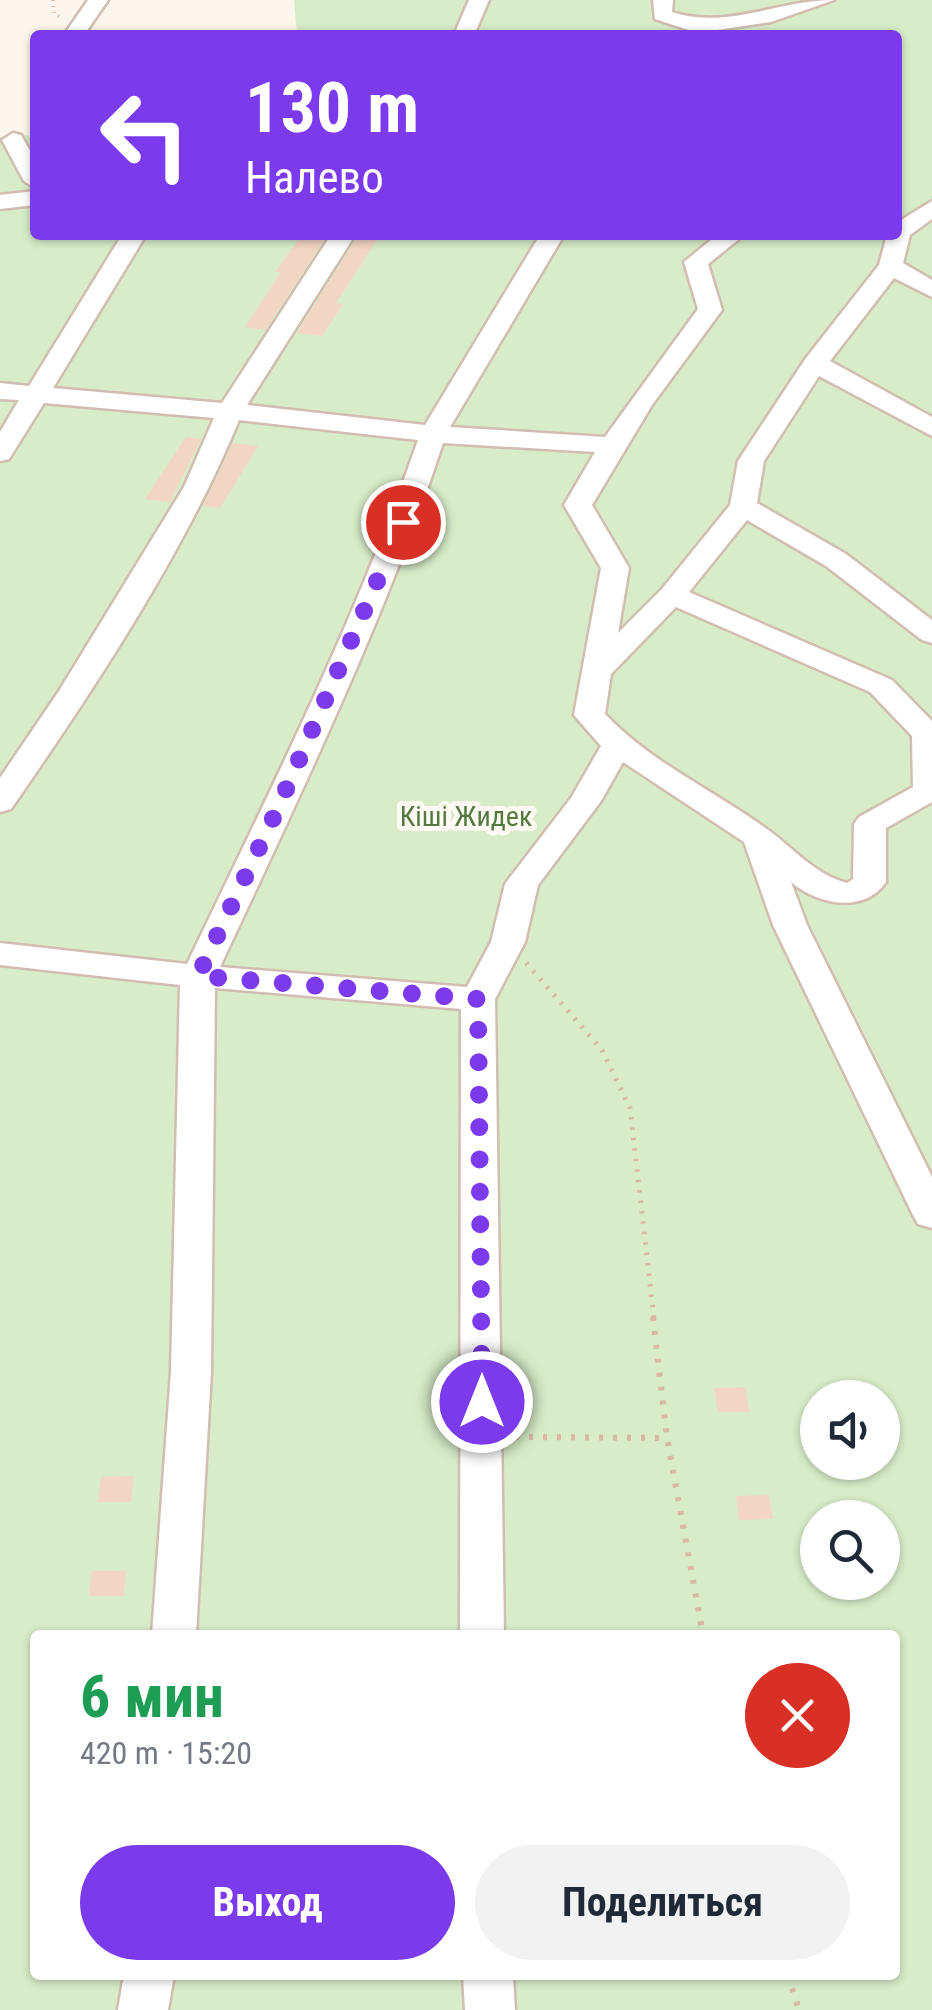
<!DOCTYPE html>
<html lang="ru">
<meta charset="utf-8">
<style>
:root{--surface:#fff;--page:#f2f2f3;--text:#1f2937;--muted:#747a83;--accent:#7c3aed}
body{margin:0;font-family:"Roboto Condensed",sans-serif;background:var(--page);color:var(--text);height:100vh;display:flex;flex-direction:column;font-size:38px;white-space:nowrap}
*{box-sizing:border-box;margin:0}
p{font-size:32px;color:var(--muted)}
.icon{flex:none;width:55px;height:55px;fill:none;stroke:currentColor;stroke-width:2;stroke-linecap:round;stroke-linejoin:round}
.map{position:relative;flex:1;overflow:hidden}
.drawer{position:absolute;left:30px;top:1630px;width:870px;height:350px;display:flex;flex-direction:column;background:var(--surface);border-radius:10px;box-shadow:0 2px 8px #0004}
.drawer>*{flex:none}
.guide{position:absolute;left:30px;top:30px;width:872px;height:210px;border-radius:10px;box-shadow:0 2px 8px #0004;background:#7c3aed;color:#fff;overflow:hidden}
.tools{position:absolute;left:800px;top:1380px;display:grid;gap:20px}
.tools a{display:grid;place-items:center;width:100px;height:100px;border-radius:50%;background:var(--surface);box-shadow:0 2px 8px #0004;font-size:50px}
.pin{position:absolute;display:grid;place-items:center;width:85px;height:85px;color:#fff;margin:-42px;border:5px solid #fff;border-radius:50%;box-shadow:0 2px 10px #0007}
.me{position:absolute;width:110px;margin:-55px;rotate:0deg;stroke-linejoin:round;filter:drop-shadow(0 0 8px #0008)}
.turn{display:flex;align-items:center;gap:35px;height:210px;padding:0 50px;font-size:45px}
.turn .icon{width:130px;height:130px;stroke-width:2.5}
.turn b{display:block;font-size:70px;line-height:85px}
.round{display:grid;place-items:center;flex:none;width:105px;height:105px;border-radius:52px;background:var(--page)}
.head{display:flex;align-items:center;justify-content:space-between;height:170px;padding:0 50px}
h1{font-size:60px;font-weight:700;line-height:75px;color:#1e9e55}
.button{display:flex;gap:20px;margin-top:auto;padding:20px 50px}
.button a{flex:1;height:115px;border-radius:60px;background:var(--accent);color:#fff;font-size:40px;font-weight:700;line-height:115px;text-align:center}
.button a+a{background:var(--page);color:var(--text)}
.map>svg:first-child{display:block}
</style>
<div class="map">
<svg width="932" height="2010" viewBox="0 0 932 2010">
<rect width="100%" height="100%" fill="#fdf6ec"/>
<path fill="#d8ecc9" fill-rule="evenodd" d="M294,0H932V2010H0V137L35,135V235H898V35H297ZM818,1398H882V1462H818ZM818,1518H882V1582H818ZM35,1635H895V1975H35Z"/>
<path fill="#f3d5c3" d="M302,235H327L265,330L245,327L281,272H275Z
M359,235H380L336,303L343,304L322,336L297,333Z
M186,437L201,439L170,502L145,499Z
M233,443L258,446L220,508L203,506Z
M745,1387L749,1412H718L714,1388Z
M133,1476L131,1502H98L101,1477Z
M769,1495L773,1519L739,1520L736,1496Z
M92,1571H126L124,1596H89Z"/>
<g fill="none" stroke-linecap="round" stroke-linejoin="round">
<defs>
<path id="minor" d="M88,0H108L84,35H64Z
M469,0H489L474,35H454Z
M653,0H673L672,12C727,30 778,0 834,0L771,22L698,33L655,19Z
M13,133L21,135L35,160V188L24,181L2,140Z
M35,191V205L0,209V195Z
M932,201V219L910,235L903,263L932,280V297L894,278L830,361L932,417V436L819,376L764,461L757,503L846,554L932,620V643L922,640L826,566L747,520L689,592L892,680L932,721V802L886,828V882C864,914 818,905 791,882L807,925L932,1177V1228L918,1224L913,1215L773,925L744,842L623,762L601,801L538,885L525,942L495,999L504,1635H460L461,1009L215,988L211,1372L196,1635H152L171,1372L180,985L0,965V943L187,964C269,793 356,620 418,440L239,420C185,552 93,691 11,809L0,812V778L59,691L184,487L214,418L44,403L9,459L0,461V432L19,400L0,399V383L29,386L122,235H146L53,388L222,403L331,235H355L247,405L425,425L540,235H564L450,427L605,437L698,309L684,262L717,235H744L708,264L722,310L652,405L592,505L629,568L618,633L662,589L730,505L738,461L806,358L879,265L887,235H898V222ZM443,443L595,452L564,505L601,568L574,715L601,746L571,798L505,884L491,942L467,987L220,967C300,795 384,622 443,443ZM676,607L870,692L912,736L913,787L859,817L854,824L853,879L847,883C813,874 793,847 764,827C711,789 649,761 605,714L611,674Z
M124,1975H174L168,2010H118Z
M463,1975H513L515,2010H465Z"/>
</defs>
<use href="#minor" stroke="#d1beb0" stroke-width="5"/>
<path stroke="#d9b8a5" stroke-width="4" stroke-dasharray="1 5" stroke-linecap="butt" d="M53,0L54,13L61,18"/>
<path stroke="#d9b8a5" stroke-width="5" stroke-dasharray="2.5 8" stroke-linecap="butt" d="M526,963L602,1050L630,1108L654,1319"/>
<path stroke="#d9b8a5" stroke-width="6" stroke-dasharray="4 10" stroke-linecap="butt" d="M653,1317L667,1438L703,1635
M515,1437L667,1438
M788,1975L799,2010"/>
<use href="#minor" fill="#fff" fill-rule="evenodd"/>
</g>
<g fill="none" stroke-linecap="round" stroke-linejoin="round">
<path stroke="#7c3aed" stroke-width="18" stroke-dasharray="0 32.4" d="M403,522L277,810L198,976L478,999L482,1402"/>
</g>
<g text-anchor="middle" stroke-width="10" stroke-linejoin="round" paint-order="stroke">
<g font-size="28" fill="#537a41" stroke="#fffaf3">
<text x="466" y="826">Кіші Жидек</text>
</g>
</g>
</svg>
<div class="tools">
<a><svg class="icon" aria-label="sound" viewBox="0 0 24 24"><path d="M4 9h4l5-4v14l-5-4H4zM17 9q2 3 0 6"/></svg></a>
<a><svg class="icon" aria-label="search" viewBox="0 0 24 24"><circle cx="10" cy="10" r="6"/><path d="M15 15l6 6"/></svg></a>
</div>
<div class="pin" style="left:403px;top:522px;background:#d93025"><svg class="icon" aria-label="arrive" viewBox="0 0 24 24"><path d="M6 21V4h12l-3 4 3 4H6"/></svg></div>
<svg class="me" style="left:482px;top:1402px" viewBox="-20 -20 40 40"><circle r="17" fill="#7c3aed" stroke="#fff" stroke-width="3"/><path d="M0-11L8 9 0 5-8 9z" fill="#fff"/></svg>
<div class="guide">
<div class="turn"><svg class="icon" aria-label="left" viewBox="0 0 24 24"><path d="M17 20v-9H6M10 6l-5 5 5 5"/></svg><div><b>130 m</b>Налево</div></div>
</div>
<section class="drawer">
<div class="head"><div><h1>6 мин</h1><p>420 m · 15:20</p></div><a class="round" style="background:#d93025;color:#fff"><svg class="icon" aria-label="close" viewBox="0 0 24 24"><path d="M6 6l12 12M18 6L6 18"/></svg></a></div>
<div class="button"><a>Выход</a><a>Поделиться</a></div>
</section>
</div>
